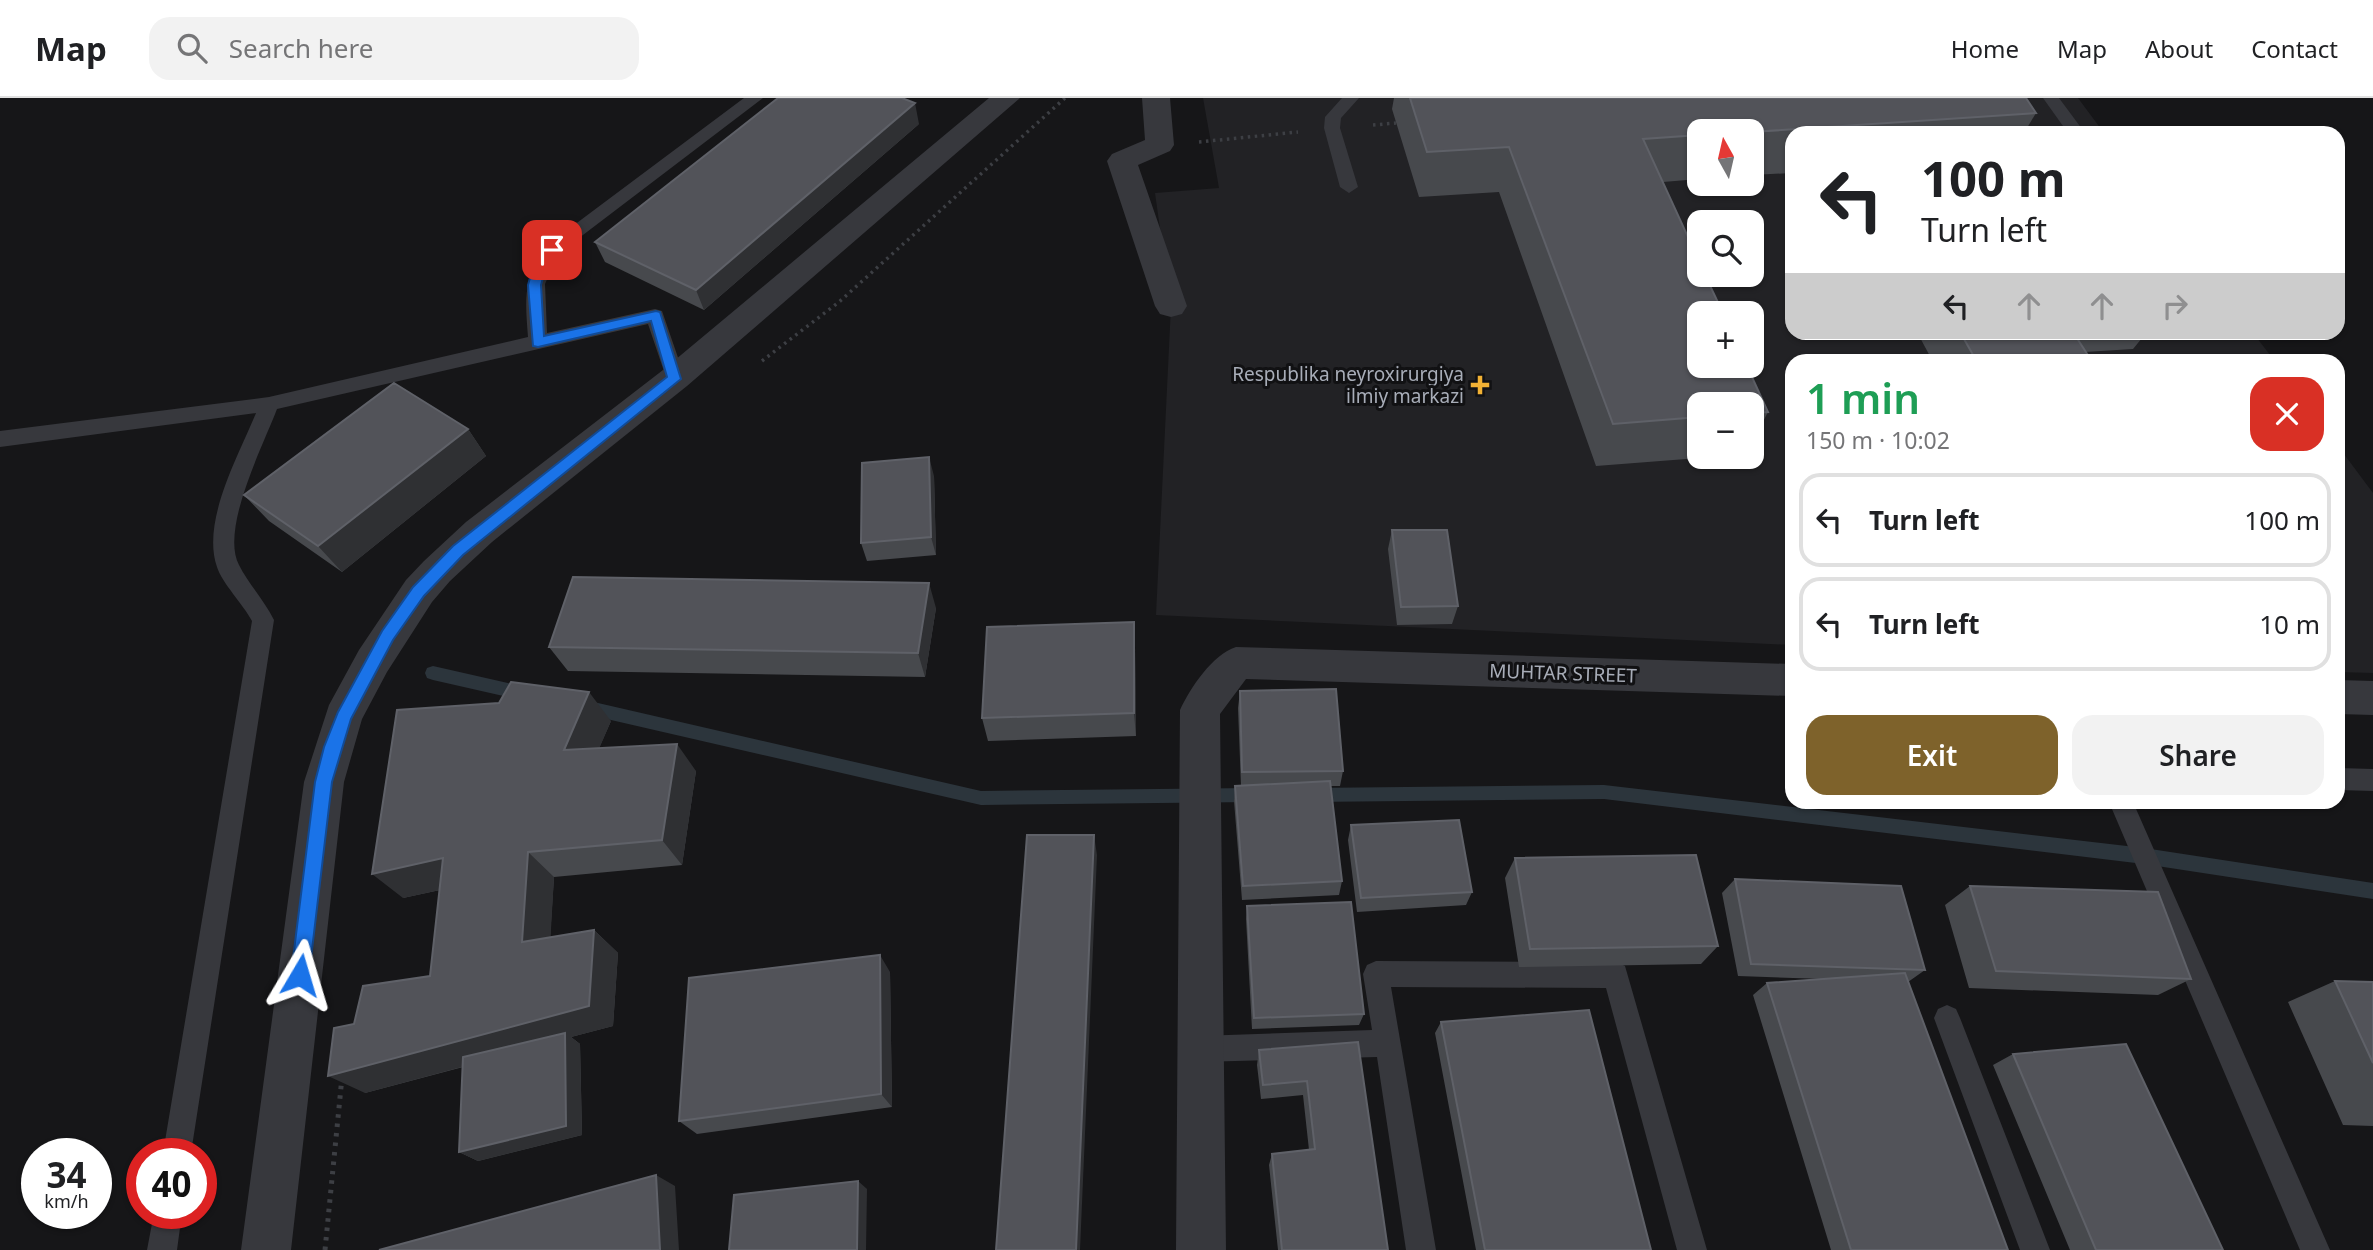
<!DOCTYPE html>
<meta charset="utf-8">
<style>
:root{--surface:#fff;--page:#f2f2f2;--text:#202124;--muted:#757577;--line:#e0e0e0;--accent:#7e622b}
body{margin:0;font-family:"Noto Sans",sans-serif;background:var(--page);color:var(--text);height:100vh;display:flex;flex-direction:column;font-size:26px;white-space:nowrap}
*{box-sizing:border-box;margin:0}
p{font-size:23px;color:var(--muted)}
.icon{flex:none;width:38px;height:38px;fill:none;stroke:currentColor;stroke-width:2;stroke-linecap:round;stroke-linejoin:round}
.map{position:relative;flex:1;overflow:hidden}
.sheet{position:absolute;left:1785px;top:256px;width:560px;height:455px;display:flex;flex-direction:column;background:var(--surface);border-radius:21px;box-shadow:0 2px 5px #0004}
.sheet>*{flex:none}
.hud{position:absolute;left:1785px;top:28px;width:560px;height:214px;border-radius:21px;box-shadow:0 2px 5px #0004;background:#fff;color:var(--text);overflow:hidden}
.needle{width:46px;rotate:352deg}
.fabs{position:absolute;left:1687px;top:21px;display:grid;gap:14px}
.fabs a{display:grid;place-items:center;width:77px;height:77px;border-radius:14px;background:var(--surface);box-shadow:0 2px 5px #0004;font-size:35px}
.speed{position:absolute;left:21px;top:1040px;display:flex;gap:14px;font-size:35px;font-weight:700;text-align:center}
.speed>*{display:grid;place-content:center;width:91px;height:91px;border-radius:50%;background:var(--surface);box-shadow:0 2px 5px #0004;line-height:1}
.speed small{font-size:18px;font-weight:400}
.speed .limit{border:10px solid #d22;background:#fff;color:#111}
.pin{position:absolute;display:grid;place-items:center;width:60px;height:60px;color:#fff;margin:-30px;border-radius:14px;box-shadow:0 4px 10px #0006}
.me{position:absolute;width:77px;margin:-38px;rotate:7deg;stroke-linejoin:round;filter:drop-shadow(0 0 5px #0008)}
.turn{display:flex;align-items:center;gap:24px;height:147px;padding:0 21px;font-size:32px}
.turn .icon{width:91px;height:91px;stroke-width:2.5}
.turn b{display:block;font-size:49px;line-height:60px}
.lanes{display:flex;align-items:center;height:66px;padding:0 21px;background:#0003;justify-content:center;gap:35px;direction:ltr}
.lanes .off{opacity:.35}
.round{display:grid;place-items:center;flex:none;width:74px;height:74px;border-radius:21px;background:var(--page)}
.head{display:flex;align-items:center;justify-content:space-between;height:119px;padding:0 21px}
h1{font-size:42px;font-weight:600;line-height:52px;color:#1e9e55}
.action{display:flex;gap:14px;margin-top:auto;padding:14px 21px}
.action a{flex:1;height:80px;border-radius:21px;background:var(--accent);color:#fff;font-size:28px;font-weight:600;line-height:80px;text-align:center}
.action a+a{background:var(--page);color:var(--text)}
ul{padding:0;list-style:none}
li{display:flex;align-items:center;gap:21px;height:94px;margin:0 14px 10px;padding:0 7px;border:4px solid var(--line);border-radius:21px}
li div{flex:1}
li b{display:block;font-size:26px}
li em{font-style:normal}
header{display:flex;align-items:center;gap:42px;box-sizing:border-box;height:98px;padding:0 35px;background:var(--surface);border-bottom:2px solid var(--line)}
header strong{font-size:33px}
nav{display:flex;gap:38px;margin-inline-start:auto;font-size:24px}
.search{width:490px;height:63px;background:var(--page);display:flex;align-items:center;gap:18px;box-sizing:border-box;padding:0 24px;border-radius:21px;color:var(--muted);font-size:26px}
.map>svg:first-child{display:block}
</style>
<header>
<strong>Map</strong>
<div class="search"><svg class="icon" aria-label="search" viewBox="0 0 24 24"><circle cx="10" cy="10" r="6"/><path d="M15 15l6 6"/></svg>Search here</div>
<nav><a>Home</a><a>Map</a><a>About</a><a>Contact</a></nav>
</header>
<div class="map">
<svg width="2373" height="1152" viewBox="0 0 2373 1152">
<rect width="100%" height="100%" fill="#161618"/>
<path fill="#222225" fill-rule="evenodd" d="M1203,0H2078L2104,35H1792V234L2253,235L2274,262H1792V547L1156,517L1171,208L1155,95L1219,90ZM1699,33H1752V86H1699ZM1699,124H1752V177H1699ZM1699,215H1752V268H1699ZM1699,306H1752V359H1699Z
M2338,348L2373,395V575L2338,574Z"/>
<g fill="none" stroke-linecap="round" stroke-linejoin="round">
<path fill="#2c353c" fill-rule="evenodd" d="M433,568L526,589L532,591L534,596L532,601L526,603L433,582L427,580L425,575L427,570Z
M585,602L981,693L1253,690L1259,692L1261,697L1259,702L1253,704L981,707L585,616L579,614L577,609L579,604Z
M1604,687L2144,750L2373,785V801L2144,766L1604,701L1310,704L1304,702L1302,697L1304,692L1310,690Z"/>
<path stroke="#3d3f44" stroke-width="3.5" stroke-dasharray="2.5 4.5" stroke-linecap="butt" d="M1373,27L1396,25
M1199,44L1298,34
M762,263L839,204L1065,0"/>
<path stroke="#3d3f44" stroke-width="5" stroke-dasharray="3.5 6" stroke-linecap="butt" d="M325,1152L342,979"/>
<path fill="#37383d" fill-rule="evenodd" d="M744,0H763L558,156L545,186L547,235L655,211L662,213L685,280L682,285H668L648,226L277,311C263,348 220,431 239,467C248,485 264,502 274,522L191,1055H163L252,523C243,506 222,485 217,469C201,423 239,357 256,315L0,349V333L269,299L528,239C525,200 523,182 546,148Z
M1342,0H1359L1341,20L1340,30L1358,89L1349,95L1340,89L1324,30L1325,19Z
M2043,0H2059L2085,35H2068Z
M2338,670L2373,671V693L2338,692Z
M2109,704H2133L2330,1152H2300Z
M1376,863L1616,864L1625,868L1707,1152H1677L1606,890L1391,889L1436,1152H1406L1377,959L1199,964L1190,960L1186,951L1190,942L1199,938L1372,932L1363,876L1367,867Z
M1947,907L1956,911L1960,920L2050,1152H2020L1934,920L1938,911Z
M154,1115H182L177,1152H147Z"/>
<path fill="#37383d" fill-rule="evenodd" d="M1142,0H1170L1174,47L1170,53L1138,67L1187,208L1182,216L1171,219L1160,216L1155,208L1107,63L1112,56L1145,42Z
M1236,549L1792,566V598L1246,581L1220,616L1226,1152H1176L1180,612C1191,589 1212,557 1236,549Z
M2338,582L2373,583V617L2338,616Z"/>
<path fill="#37383d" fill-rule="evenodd" d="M989,0H1020L687,288L492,444L450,483L432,504L387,574L362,621L344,684L291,1152H241L304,684L329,607L359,552L406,482L424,463L466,424L663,272Z"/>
</g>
<path fill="#47494d" d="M1394,0H2026L2036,15L2024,35H1792V75L1752,77V33H1699V81L1663,84L1768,314L1752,345V306H1699V359H1712L1596,368L1499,94L1419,99L1392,11Z
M919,26L704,212L605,164L595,144Z
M1917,234H2147L2133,251L2085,254L2091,262H1932Z
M468,331L486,358L342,474L269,423L244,397Z
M934,378L936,457L867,463L861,445Z
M1392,432L1458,508L1452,526L1397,527L1388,451Z
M936,510L925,579L568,573L549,549Z
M1135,549L1136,638L988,643L982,620Z
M1240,593L1343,673L1340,688H1331L1342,783L1339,797L1242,802L1234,703L1235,688H1241L1238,610Z
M611,623L599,650L696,673L682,767L554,779L550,840L594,832L618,855L613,928L571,939L580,946L582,1037L478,1063L459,1054L463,969L365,995L354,926L430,878L440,792L403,800Z
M1351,727L1472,794L1466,807L1357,814L1348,742Z
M1515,760L1718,848L1701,866L1519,869L1505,780Z
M1735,781L1925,872L1908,884L2008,1152H1831L1753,897L1767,885L1824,881L1738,878L1722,795Z
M1970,788L2191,881L2158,897L1969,890L1945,807Z
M1247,808L1364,916L1359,927L1252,931L1246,821Z
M890,874L892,1009L697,1036L679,1023Z
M2335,883L2373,884V1028L2343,1027L2288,904Z
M1441,924L1651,1152H1476L1435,935Z
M1358,944L1388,1152H1278L1269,1067L1272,1056L1309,1052L1303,997L1261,1001L1257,967L1259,952Z
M2013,956L2223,1152H2070L1993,967Z"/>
<path fill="#2f3033" d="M915,5L919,26L704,212L696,192Z
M468,331L486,358L342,474L318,448Z
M929,359L934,378L936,457L931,439Z
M929,485L936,510L925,579L918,555Z
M1134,524L1135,549L1136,638L1134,615Z
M589,594L611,623L587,679L564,652Z
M677,646L696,673L682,767L662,742Z
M1094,737L1097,757L1080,1152H1076Z
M528,754L554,779L549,866L522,844Z
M443,760L472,785L403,800L372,776Z
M594,832L618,855L613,928L571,939L580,946L582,1037L478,1063L459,1054L566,941L365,995L328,978Z
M880,857L890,874L892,1009L881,996Z
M656,1077L675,1088L679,1152H660Z
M858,1083L867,1091L866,1152H857Z"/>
<path fill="#525359" stroke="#5f6168" stroke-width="2" d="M778,0H902L915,5L696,192L595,144Z
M1410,0H2026L2036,15L1752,34L1699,33V37L1643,41L1699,163V177H1705L1723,215H1699V268H1747L1768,314L1752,315V306H1699V319L1613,326L1509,49L1427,54Z
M1960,234H2073L2091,262H1976Z
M394,285L468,331L318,448L244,397Z
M929,359L931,439L861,445L862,365Z
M1392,432H1447L1458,508L1401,509Z
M573,479L929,485L918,555L549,549Z
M1134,524V615L982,620L987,529Z
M511,584L589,594L564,652L677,646L662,742L528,754L522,844L594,832L589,908L328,978L334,930L354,926L363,888L430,878L443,760L372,776L397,612L499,605Z
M1336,591L1343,673L1242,674L1240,593Z
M1330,683L1342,783L1243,788L1235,688Z
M1459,722L1472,794L1361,800L1351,727Z
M1027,737H1094L1076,1152H996Z
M1696,757L1718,848L1530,851L1515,760Z
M1735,781L1901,788L1925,872L1751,866Z
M1970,788L2158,794L2191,881L1996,873Z
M1351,804L1364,916L1254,920L1247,808Z
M880,857L881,996L679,1023L689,880Z
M1905,875L2008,1152H1851L1767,885Z
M2335,883L2373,884V965Z
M1589,912L1651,1152H1485L1441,924Z
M565,935L566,1028L459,1054L463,959Z
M1358,944L1388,1152H1282L1272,1056L1315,1051L1307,983L1263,987L1259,952Z
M2126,946L2223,1152H2096L2013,956Z
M656,1077L660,1152H379Z
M858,1083L857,1152H729L734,1097Z"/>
<path fill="#1a73e8" stroke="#114b97" stroke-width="2" d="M552,147L559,152L544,176L541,187L544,238L656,213L660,214L681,281L463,457L424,498L393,542L351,621L332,684L309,877L306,883L300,885L293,883L291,877L315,684L324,649L338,614L382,533L413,489L453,448L667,279L651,223L538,249L533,248L528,187L531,176L548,149Z"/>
<path fill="#f2b134" stroke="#111113" stroke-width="2.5" d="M1476.5 276.5h7v7h7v7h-7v7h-7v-7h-7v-7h7z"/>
<g text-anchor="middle" stroke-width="6" stroke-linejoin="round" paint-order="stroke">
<g font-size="19" fill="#a8adb8" stroke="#111113" text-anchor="end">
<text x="1464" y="283">Respublika neyroxirurgiya<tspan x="1464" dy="22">ilmiy markazi</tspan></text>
</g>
<g font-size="19" fill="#a8adb8" stroke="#111113">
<text transform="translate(1563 575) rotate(2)" y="7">MUHTAR STREET</text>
</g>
</g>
</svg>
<div class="fabs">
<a><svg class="needle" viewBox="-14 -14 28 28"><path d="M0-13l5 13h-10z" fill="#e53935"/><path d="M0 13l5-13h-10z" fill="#757577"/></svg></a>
<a><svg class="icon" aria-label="search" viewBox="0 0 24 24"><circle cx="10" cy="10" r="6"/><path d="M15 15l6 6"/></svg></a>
<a>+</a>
<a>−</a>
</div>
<div class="speed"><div>34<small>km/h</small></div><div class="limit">40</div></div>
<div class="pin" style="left:552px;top:152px;background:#d93025"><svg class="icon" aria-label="arrive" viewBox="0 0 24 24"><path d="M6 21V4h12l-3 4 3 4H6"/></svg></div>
<svg class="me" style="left:300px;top:877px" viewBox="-20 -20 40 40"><path d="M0-17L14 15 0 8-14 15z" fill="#1a73e8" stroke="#fff" stroke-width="4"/></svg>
<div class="hud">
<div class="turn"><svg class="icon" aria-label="left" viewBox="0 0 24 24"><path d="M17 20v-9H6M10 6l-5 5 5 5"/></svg><div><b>100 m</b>Turn left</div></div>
<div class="lanes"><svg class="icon" aria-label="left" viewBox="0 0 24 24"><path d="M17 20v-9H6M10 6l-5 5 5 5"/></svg><svg class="icon off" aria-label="ahead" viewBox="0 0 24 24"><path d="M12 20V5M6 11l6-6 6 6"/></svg><svg class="icon off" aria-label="ahead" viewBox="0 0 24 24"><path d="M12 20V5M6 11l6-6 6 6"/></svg><svg class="icon off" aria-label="right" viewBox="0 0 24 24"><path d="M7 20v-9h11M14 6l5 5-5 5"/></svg></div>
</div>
<section class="sheet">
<div class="head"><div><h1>1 min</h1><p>150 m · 10:02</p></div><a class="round" style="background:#d93025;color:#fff"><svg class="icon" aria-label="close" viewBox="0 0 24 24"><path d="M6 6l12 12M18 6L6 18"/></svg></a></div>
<ul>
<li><svg class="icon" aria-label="left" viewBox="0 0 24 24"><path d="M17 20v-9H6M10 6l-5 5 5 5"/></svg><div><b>Turn left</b></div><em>100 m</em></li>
<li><svg class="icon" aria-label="left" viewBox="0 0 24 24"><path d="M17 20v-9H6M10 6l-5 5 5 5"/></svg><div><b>Turn left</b></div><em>10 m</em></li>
</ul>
<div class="action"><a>Exit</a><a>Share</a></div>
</section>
</div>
